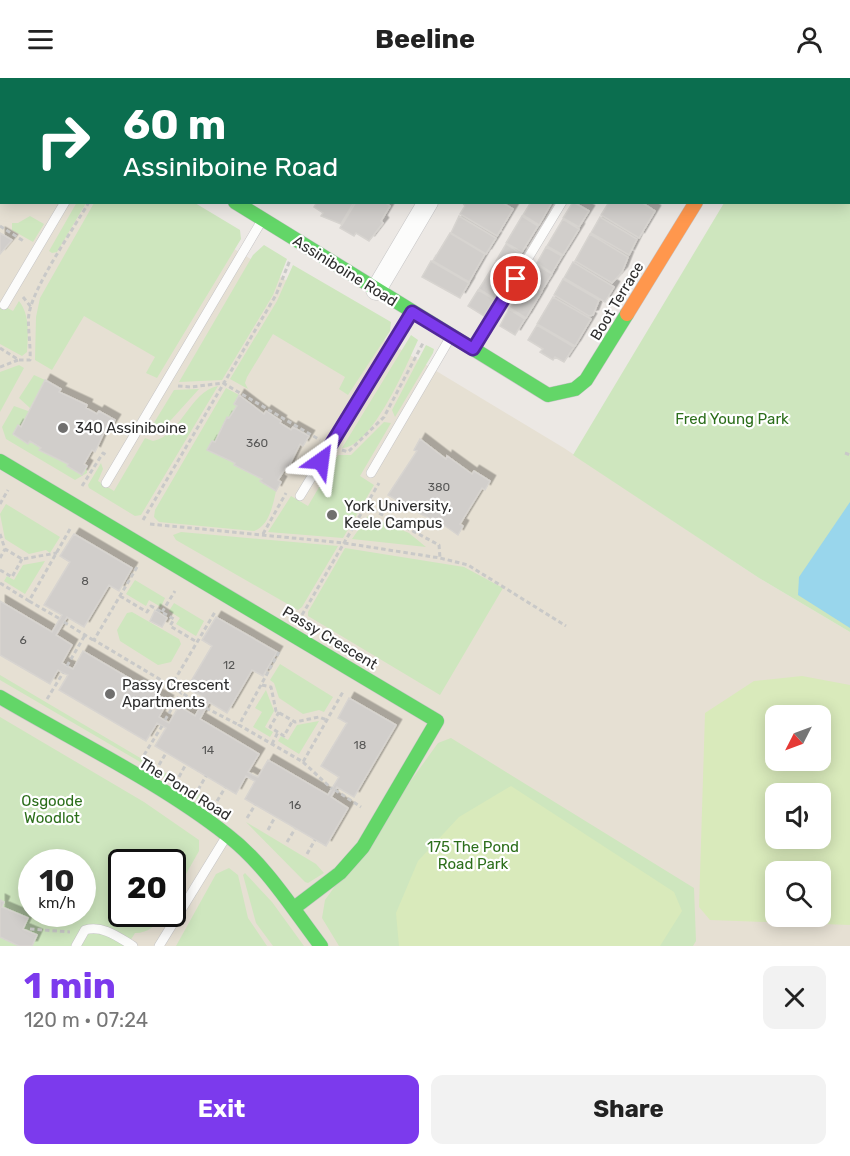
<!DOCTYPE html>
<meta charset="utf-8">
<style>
:root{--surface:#fff;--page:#f2f2f2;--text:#222;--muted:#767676;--accent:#7c3aed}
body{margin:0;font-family:Rubik,sans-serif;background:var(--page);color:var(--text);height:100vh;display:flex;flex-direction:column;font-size:22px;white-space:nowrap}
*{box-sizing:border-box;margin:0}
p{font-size:20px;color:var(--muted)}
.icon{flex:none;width:33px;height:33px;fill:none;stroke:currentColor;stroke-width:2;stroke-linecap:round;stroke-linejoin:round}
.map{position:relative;height:868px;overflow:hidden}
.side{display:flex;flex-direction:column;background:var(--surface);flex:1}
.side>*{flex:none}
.hud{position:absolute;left:0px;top:0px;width:850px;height:126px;box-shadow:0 3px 15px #0003;background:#0b6e4f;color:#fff;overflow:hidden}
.needle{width:39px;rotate:228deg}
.fabs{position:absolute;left:765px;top:627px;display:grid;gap:12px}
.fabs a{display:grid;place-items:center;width:66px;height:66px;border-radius:12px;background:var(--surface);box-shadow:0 3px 15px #0003;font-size:30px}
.speed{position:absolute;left:18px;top:771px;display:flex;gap:12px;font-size:30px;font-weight:700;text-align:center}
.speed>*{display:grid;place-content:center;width:78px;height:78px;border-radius:50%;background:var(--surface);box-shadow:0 3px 15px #0003;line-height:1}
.speed small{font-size:15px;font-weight:400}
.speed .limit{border:3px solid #111;border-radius:9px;background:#fff;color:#111}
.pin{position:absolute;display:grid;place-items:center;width:51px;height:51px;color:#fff;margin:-26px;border:3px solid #fff;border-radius:50%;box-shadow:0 2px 6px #0007}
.me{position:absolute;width:66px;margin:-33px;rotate:31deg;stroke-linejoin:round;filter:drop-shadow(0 0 4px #0008)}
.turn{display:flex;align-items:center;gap:21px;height:126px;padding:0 24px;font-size:27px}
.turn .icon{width:78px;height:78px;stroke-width:2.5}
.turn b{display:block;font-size:42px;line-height:51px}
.round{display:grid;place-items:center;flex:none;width:63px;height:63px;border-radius:12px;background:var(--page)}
.summary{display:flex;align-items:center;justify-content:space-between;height:102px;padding:0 24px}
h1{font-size:36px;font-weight:700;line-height:45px;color:var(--accent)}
.button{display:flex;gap:12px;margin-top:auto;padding:12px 24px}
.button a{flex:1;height:69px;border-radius:12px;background:var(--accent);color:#fff;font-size:24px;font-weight:700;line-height:69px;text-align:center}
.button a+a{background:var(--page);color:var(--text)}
header{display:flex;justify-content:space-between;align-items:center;height:78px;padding:0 24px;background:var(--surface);font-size:27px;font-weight:700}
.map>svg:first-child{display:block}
</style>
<header><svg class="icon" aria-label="menu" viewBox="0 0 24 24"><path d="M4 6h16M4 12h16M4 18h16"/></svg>Beeline<svg class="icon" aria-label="person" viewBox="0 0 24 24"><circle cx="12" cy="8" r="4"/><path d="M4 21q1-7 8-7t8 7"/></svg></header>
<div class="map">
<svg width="850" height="868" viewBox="0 0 850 868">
<defs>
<filter id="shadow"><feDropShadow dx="5.5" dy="-5.5" stdDeviation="0" flood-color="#0004"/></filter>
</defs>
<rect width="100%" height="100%" fill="#ece8e4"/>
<path fill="#e6e0d3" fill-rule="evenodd" d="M0,28L2,124L158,125L564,370L759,500L850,554V868H0ZM776,638H820V682H776ZM776,716H820V760H776ZM32,784H82V836H32ZM122,784H172V836H122ZM776,794H820V838H776Z"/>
<path fill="#cee6be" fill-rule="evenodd" d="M849,103L850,104V554L759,500L573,377L724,125L849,124Z
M77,124L86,125L57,174L52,175L49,173Z
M94,125H195L240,152L241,161L157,300L146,295L155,279L84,238L52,292L35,282L36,239L40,220Z
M30,138L44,146L33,164L12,152V145H18Z
M264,167L287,181L273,217L222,302L179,304L253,177Z
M293,187L391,244L390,253L348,317L339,311L345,299L273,256L247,299L245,305L248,311L230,301L277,223Z
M19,223C30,237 28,256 27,274L22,278L0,266V226L13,233Z
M411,257L418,262C407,286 372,370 342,370Z
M426,267L434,271L433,275L395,339L392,332Z
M19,287L24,290L0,334V294Z
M34,297L45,302L30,330L19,320Z
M218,308L141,437L135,438L89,410L88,407L101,385L103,391L98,403L114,413L145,360L153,363C182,357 189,314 218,308Z
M226,310L239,317L234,326L237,328L229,340L227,339L215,364L212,363L207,372L235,385L234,387L262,401L261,404L276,413C273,427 269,448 254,453L159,444L154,439L155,432Z
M199,311L161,353H149L174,312Z
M14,328L28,333V337L13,357L28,366L30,363L41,370L40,373L68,386L67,388L81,397L87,388V395L75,402L6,361L2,349Z
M384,344L391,345L360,398L374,407L343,460L268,454L291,418L308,428L338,377H351Z
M6,426L60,459L50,475L46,472L29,476L5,461L0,436Z
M368,438L409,455L426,469L352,461Z
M181,454L338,468L302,529L298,532L176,462L173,457Z
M345,470L464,489L503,510L440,617L308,538V534Z
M45,483L25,516L4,503L7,498L14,502L23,487Z
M135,502L165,520L161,529L149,522L146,528L126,516Z
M174,525L204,543L196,558L176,546L180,540L169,533Z
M132,534L179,561L181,566L171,584L158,587L120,563L117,552L127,535Z
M280,586L333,619L324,634L319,632L303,636L279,620L274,605L270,602Z
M0,597L186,707L228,736L225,740L147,688L0,602Z
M266,612L274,633L265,649L273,654L270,659L253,649L262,634L255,630Z
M0,639L144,724L199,762V773L173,819L172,784H122V836H163C156,847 149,855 135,855L127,868H0ZM32,784H82V836H32Z
M319,643L299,676L278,663L281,658L288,662L297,647Z
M451,660L694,810L696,863L693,868H339L322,840L325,822L438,665Z
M246,744L316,786L324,795L308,805L305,804Z
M229,790L238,797L248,840L267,868H176L216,796Z
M245,795L272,824L304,868H273L256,845L243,797Z"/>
<path fill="#d9eabb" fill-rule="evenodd" d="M802,598L850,607V847L710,842L699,829L705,635L754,603ZM776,638H820V682H776ZM776,716H820V760H776ZM776,794H820V838H776Z
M511,708L674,814L682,833L660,868H399L396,835L418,783L459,739Z"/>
<path fill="#99d6ec" d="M850,424V550L798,517L799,499Z"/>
<path fill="#d1cecb" stroke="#d7d4d0" stroke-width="1.5" filter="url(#shadow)" d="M317,124H354L341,146L321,138L323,135L314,129Z
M356,124H384L390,128L381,143L383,145L369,163L356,155L354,158L340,150Z
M462,124H501L513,131L497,158L460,136L465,128Z
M531,124H552L539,147L523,137Z
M573,124L589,133L579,149L563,140Z
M609,124H641L655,133L639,160L601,137Z
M459,138L496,160L486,176L451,155Z
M522,138L538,148L522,174L506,165Z
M600,139L637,161L629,177L591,155Z
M563,141L579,151L563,177L547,168Z
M0,155L12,162L0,176Z
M450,155L485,176L469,204L433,183Z
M590,156L628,179L622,194L612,205L575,183Z
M506,166L521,176L511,192L496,183Z
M546,169L562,178L552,195L537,185Z
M431,183L469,205L460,220L422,199Z
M573,184L614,209L605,224L564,200Z
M495,185L511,194L495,221L479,211Z
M536,186L552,196L542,212L526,203Z
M563,201L599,222L593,237L589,238L554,217Z
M526,204L542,213L526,240L510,230Z
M478,212L494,221L484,238L468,228Z
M553,219L591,241L575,268L537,246Z
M509,231L525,241L515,257L500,248Z
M537,247L574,269L564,284L555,279L553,282L540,274L543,271L528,262Z
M45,302L61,311L59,314L87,327L86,330L97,336L99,333L115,342L109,352L106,350L95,374L92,372L84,386L87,388L82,397L67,388L68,386L39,372L41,370L30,363L28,366L13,356L18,347L21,349Z
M239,317L264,336L266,333L281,343L280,345L291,352L293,349L309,358L303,368L300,366L288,390L286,389L278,402L281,404L276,413L260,403L262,401L234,387L235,385L207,372L212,363L215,364L227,339L229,340L237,328L234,326Z
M420,361L446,381L447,378L472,396L474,393L490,403L485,412L482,410L460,446L463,448L458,457L432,439L431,441L419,435L420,432L406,424L404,426L388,417L417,373L414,372Z
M74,456L132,490L119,513L109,507L84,549L67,539L56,557L72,567L62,585L67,588L73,591L83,573L168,623L159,639L169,645L179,628L195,638L205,620L187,610L212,568L202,562L216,539L277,574L263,598L252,592L227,635L209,624L200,641L259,676L248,694L253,697L258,699L268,682L328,717L339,699L321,688L347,645L338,640L349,620L396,647L354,719L337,709L331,719L348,730L326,768L245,721L255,703L251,701L246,698L236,716L155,668L166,650L162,648L157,645L146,663L59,612L68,597L63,595L58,592L50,606L0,577V523L52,554L62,537L44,527L70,484L60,478Z
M155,532L167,540L162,549L150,543Z
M0,822L4,824L2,829L28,840L23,851L37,857L32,868H19L0,859Z"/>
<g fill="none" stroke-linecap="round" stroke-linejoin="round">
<defs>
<path id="lane" d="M270,0L272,2
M523,0L525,2
M68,2L69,0
M356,2L357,0
M4,227L65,124
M474,269L562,124
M371,395L450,260
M106,405L261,144
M300,418L411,236
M76,868L85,852C103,847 118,859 133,868
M159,868L226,759"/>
<path id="street" d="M37,0L39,2
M749,0L751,2
M208,2L209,0
M501,2L502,0
M849,73L850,74
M376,212L428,124"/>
<path id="fast" d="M235,124L548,317L575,311L586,302L627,236
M0,383L437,643L363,769L340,795L294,830
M0,619C73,662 161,705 227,757C265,786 292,830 321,868"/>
<path id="slow" d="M627,236L696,124"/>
</defs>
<use href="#lane" stroke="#c5c4c5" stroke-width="10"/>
<use href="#street" stroke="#c5c4c5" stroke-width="21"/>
<use href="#fast" stroke="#c5c4c5" stroke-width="15"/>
<use href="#slow" stroke="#c5c4c5" stroke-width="15"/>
<path stroke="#c9c9c8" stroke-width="3" stroke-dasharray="4.5 3" stroke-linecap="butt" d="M0,148L25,164
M23,219L31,229
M0,270L19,282H30C31,267 27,246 29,236C33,209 74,150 89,124
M0,289L18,282
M178,308L191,309L223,305L320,362
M342,372L348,374L384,339L423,265
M845,375L850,377
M82,408L103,375L108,378
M0,426L8,412
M366,428L439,467L440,480
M143,442L276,217L290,182
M150,446L344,465L440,480L468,487L566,548
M0,456L5,471L22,481L57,475
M263,456L286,415
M0,480L5,471
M137,489L94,562L171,608L215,534
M0,492L12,499L22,481
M0,505L29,523L70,451
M120,518L147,534L151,528L174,541L170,548L197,564
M29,523L60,541
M162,534L175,513
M302,537L379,405
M64,544L93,562
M279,574L239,647L303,684L344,612
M67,588L85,557
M262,607L271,609L276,633L295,644L319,639L327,642
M171,608L201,627
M47,621L63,595
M206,630L239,647
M279,634L270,649L284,658L293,642
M165,642L181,615
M272,666L278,654
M144,677L162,648
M303,684L332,711
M159,687L166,675
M179,699L186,686
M198,712L206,698
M335,712L361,729
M217,723L225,710
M247,740L255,727
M268,752L275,739
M287,764L295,751
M307,776L315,762
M30,851L70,854"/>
<use href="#lane" stroke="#fcfcfb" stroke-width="9"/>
<use href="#street" stroke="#fcfcfb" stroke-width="20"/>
<use href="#fast" stroke="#63d668" stroke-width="14"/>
<use href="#slow" stroke="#ff974d" stroke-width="14"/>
</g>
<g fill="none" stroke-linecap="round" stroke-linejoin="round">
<defs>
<path id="route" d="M321,383L412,234L473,271L516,201"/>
</defs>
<use href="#route" stroke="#51269a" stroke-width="15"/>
<use href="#route" stroke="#7c3aed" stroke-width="10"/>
</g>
<g fill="#706f6e" stroke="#fff" stroke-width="2">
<circle cx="63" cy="350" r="6"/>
<circle cx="332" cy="437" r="6"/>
<circle cx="110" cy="616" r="6"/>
</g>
<g text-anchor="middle" stroke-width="4.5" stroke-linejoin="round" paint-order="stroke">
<g font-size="12" fill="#585857">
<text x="257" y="369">360</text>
<text x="439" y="413">380</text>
<text x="85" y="507">8</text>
<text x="23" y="566">6</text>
<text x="229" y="591">12</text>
<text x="360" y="671">18</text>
<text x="208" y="676">14</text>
<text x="295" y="731">16</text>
</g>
<g font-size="15" fill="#2e2e2e" stroke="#fff">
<text transform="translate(345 193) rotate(32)" y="5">Assiniboine Road</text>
<text transform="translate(617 223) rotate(-59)" y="5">Boot Terrace</text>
<text transform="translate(330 560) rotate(31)" y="5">Passy Crescent</text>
<text transform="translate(185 711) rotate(32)" y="5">The Pond Road</text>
</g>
<g font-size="15" fill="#2c6e1b" stroke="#fff">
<text x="732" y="346">Fred Young Park</text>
<text x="52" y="728">Osgoode<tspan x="52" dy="17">Woodlot</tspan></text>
<text x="473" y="774">175 The Pond<tspan x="473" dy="17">Road Park</tspan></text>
</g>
<g font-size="15" fill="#2e2e2e" stroke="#fff" text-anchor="start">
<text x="75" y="355">340 Assiniboine</text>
<text x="344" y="433">York University,<tspan x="344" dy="17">Keele Campus</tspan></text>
<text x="122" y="612">Passy Crescent<tspan x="122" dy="17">Apartments</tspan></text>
</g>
</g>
</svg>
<div class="fabs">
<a><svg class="needle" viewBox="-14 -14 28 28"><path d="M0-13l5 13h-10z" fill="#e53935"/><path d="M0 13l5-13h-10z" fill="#767676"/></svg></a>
<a><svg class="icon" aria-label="sound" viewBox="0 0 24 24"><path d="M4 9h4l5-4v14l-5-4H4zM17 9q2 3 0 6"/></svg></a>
<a><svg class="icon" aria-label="search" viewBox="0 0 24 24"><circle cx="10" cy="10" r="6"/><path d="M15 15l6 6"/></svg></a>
</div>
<div class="speed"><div>10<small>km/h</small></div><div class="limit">20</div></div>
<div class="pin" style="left:516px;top:201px;background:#d93025"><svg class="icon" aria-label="arrive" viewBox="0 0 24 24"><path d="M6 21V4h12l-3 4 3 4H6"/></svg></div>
<svg class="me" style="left:321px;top:383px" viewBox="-20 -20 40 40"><path d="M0-17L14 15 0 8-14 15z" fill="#7c3aed" stroke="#fff" stroke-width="4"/></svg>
<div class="hud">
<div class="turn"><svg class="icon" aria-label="right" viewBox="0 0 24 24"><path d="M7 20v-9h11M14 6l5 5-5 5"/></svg><div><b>60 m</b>Assiniboine Road</div></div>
</div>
</div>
<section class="side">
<div class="summary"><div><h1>1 min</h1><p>120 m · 07:24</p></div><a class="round"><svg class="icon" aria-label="close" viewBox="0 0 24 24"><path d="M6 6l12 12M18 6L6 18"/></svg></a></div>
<div class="button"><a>Exit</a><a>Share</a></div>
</section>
